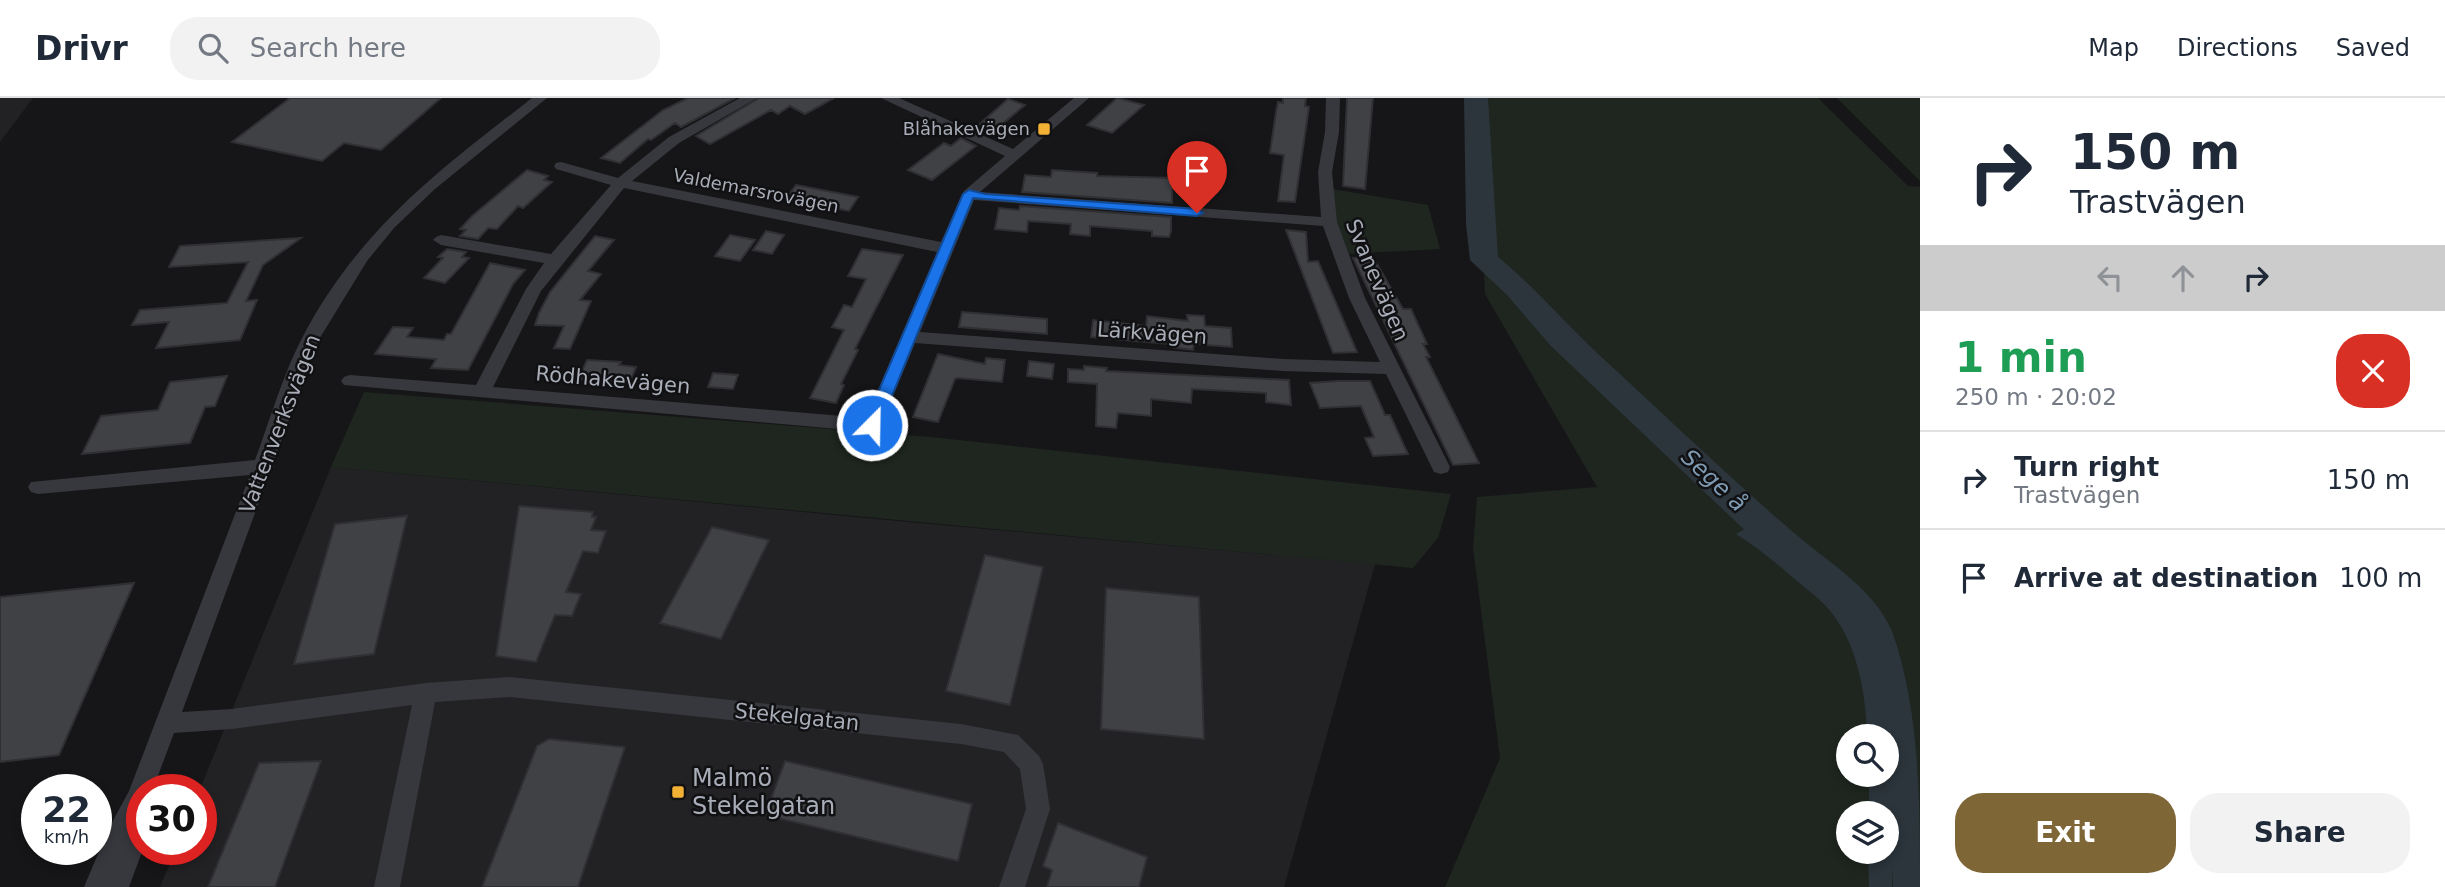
<!DOCTYPE html>
<meta charset="utf-8">
<style>
:root{--surface:#fff;--page:#f2f2f3;--text:#1f2937;--muted:#747a83;--line:#e0e1e3;--accent:#7e6636}
body{margin:0;font-family:"DejaVu Sans",sans-serif;background:var(--page);color:var(--text);height:100vh;display:flex;flex-direction:column;font-size:26px;white-space:nowrap}
*{box-sizing:border-box;margin:0}
p{font-size:23px;color:var(--muted)}
.icon{flex:none;width:38px;height:38px;fill:none;stroke:currentColor;stroke-width:2;stroke-linecap:round;stroke-linejoin:round}
.map{position:relative;flex:1;overflow:hidden}
.panel{display:flex;flex-direction:column;background:var(--surface);width:525px}
.panel>*{flex:none}
.guide{background:#fff;color:var(--text);overflow:hidden}
.buttons{position:absolute;left:1836px;top:626px;display:grid;gap:14px}
.buttons a{display:grid;place-items:center;width:63px;height:63px;border-radius:50%;background:var(--surface);box-shadow:0 4px 10px #0003;font-size:35px}
.speed{position:absolute;left:21px;top:676px;display:flex;gap:14px;font-size:35px;font-weight:700;text-align:center}
.speed>*{display:grid;place-content:center;width:91px;height:91px;border-radius:50%;background:var(--surface);box-shadow:0 4px 10px #0003;line-height:1}
.speed small{font-size:18px;font-weight:400}
.speed .limit{border:10px solid #d22;background:#fff;color:#111}
.pin{position:absolute;display:grid;place-items:center;width:60px;height:60px;color:#fff;margin:-72px -30px;border-radius:50% 50% 50% 0;rotate:-45deg;box-shadow:0 0 7px #0007}
.pin .icon{rotate:45deg}
.me{position:absolute;width:77px;margin:-38px;rotate:23deg;stroke-linejoin:round;filter:drop-shadow(0 0 5px #0008)}
.turn{display:flex;align-items:center;gap:24px;height:147px;padding:0 35px;font-size:32px}
.turn .icon{width:91px;height:91px;stroke-width:2.5}
.turn b{display:block;font-size:49px;line-height:60px}
.lanes{display:flex;align-items:center;height:66px;padding:0 35px;background:#0003;justify-content:center;gap:35px;direction:ltr}
.lanes .off{opacity:.35}
.round{display:grid;place-items:center;flex:none;width:74px;height:74px;border-radius:28px;background:var(--page)}
.summary{display:flex;align-items:center;justify-content:space-between;height:119px;padding:0 35px}
h1{font-size:42px;font-weight:800;line-height:52px;color:#1e9e55}
.action{display:flex;gap:14px;margin-top:auto;padding:14px 35px}
.action a{flex:1;height:80px;border-radius:28px;background:var(--accent);color:#fff;font-size:28px;font-weight:800;line-height:80px;text-align:center}
.action a+a{background:var(--page);color:var(--text)}
ul{padding:0;list-style:none}
li{display:flex;align-items:center;gap:21px;height:98px;padding:0 35px;border-top:2px solid var(--line)}
li div{flex:1}
li b{display:block;font-size:26px}
li em{font-style:normal}
header{display:flex;align-items:center;gap:42px;box-sizing:border-box;height:98px;padding:0 35px;background:var(--surface);border-bottom:2px solid var(--line)}
header strong{font-size:33px}
nav{display:flex;gap:38px;margin-inline-start:auto;font-size:24px}
.search{width:490px;height:63px;background:var(--page);display:flex;align-items:center;gap:18px;box-sizing:border-box;padding:0 24px;border-radius:28px;color:var(--muted);font-size:26px}
main{display:flex;flex:1;min-height:0}
.map>svg:first-child{display:block}
</style>
<header>
<strong>Drivr</strong>
<div class="search"><svg class="icon" aria-label="search" viewBox="0 0 24 24"><circle cx="10" cy="10" r="6"/><path d="M15 15l6 6"/></svg>Search here</div>
<nav><a>Map</a><a>Directions</a><a>Saved</a></nav>
</header>
<main>
<div class="map">
<svg width="1920" height="789" viewBox="0 0 1920 789">
<rect width="100%" height="100%" fill="#161618"/>
<path fill="#222225" d="M0,0H33L0,44Z
M331,369L908,424L1375,466L1284,789H160L176,751H201L200,691Z"/>
<path fill="#1e261f" fill-rule="evenodd" d="M1476,0H1818L1908,88L1920,89V789H1445L1500,660L1473,450L1477,399L1597,389L1485,196ZM1848,639H1886V677H1848ZM1848,716H1886V754H1848Z
M1837,0H1920V83Z
M1332,91L1428,107L1440,151L1345,156L1336,123Z
M364,294L931,339L1451,396L1438,440L1413,470L331,369Z"/>
<path fill="#2c353c" d="M1750,428C1779,453 1820,481 1845,507C1875,539 1883,597 1886,639H1867C1866,594 1857,541 1825,507C1815,497 1803,488 1792,479C1774,463 1757,449 1736,436Z
M1887,648L1893,716L1892,789H1869L1868,754H1886V716H1869V677H1886Z"/>
<g fill="none" stroke-linecap="round" stroke-linejoin="round">
<path fill="#2c353c" fill-rule="evenodd" d="M1464,0H1488L1498,159C1537,191 1570,231 1608,265C1672,324 1734,384 1800,440C1835,469 1873,491 1892,533C1920,612 1920,704 1920,789H1893L1891,741L1882,677H1886V639H1876L1866,566L1857,542L1845,521L1775,461L1551,248L1507,197L1470,162L1466,126Z"/>
</g>
<path fill="#404145" stroke="#303034" stroke-width="2" d="M290,0H441L381,52L344,45L322,63L232,44Z
M688,0H735L681,29L675,25L651,42L648,41L620,65L601,60L663,12Z
M759,0H834L805,16L790,8L778,16L771,12L710,46L696,38Z
M1117,0L1144,7L1112,35L1087,27Z
M1283,0H1306L1305,8L1309,9L1295,104L1278,103L1284,57L1270,55L1276,14L1278,4L1283,5Z
M1347,0H1373L1365,91L1343,88Z
M1008,1L1025,7L989,37L974,31Z
M961,40L976,48L932,82L908,72L944,45L951,48Z
M527,72L548,78L544,82L552,84L523,110L518,108L497,131L488,130L478,141L460,138L466,132L460,131L472,118Z
M1052,72L1097,75V78L1172,80V105L1022,94L1025,77L1051,79Z
M796,87L858,99L849,113L786,100Z
M1020,108L1171,119V133L1169,139L1152,138V133L1090,128V138L1070,136L1071,126L1028,123L1027,134L995,131L999,110L1019,112Z
M1286,132L1306,134L1308,164L1318,163L1357,254L1333,255Z
M766,133L784,137L772,156L753,152Z
M730,137L755,142L740,163L715,158Z
M595,138L614,142L588,173L601,176L580,202L591,203L570,251L554,250L564,228L535,227L539,215L550,194Z
M301,140L263,167L246,203L257,202L240,242L156,250L169,224L132,227L140,212L227,205L248,164L169,169L180,148Z
M447,151L466,154L462,159L469,160L445,185L424,180L443,160L438,159Z
M862,151L903,157L855,251L858,252L841,286L844,287L836,305L810,300L844,232L832,229L844,207L852,209L866,181L848,178Z
M1373,159L1403,211H1411L1427,246H1423L1430,259H1426L1479,365L1453,367L1353,160Z
M490,165L525,172L513,186L468,272L431,270L436,261L375,256L393,229L413,230L407,239L444,242L447,236H451Z
M962,214L1047,221V236L959,229Z
M1187,217L1204,218L1205,228L1231,230L1232,249L1194,246L1193,252L1170,249V246L1091,239L1093,222L1146,228L1147,218L1188,223Z
M938,256L985,266L986,260L1005,262L1002,284L958,280L955,281L938,324L913,319Z
M587,262L621,264L619,267L636,269L630,284L578,282Z
M1029,263L1054,266L1052,281L1027,278Z
M1084,268L1107,270L1106,273L1289,282L1291,307L1266,304V295L1192,291L1191,305L1151,301V318L1118,315L1116,330L1096,328L1097,286L1068,284V271L1084,272Z
M713,275L738,277L733,291L708,289Z
M227,278L215,308L205,309L190,345L82,356L101,318L158,312L170,284Z
M1337,283H1370L1385,317H1390L1408,356L1373,358L1365,340L1374,339L1361,308L1320,310L1310,285Z
M519,408L593,414L592,419H596L591,432L606,433L598,455L583,453L566,494L581,496L572,518L555,517L536,564L496,558Z
M407,418L374,556L294,566L335,426Z
M712,429L769,442L721,541L660,525Z
M985,457L1043,469L1010,607L946,593Z
M134,485L59,657L0,664V499Z
M1106,490L1199,499L1204,641L1101,631Z
M549,641L625,649L578,789H482L537,648Z
M321,663L275,789H208L259,665Z
M785,663L972,706L958,763L765,717Z
M1058,725L1147,759L1139,789H1047L1052,772L1043,768Z"/>
<g fill="none" stroke-linecap="round" stroke-linejoin="round">
<path fill="#37383d" fill-rule="evenodd" d="M532,0H547L435,91L394,130L367,163L318,243L273,365L274,368L270,374L182,614L232,611L426,585L510,579L961,626L1018,637L1039,658L1043,666L1050,711L1025,789H999L1026,711L1020,671L1004,654L961,646L510,599L435,604L400,789H374L412,607L232,631L174,635L153,691H142L143,751L129,789H84L109,730L129,693L250,377L38,396L31,394L28,389L31,384L255,362C270,322 282,279 301,242C358,132 437,74 532,0Z
M740,0H757L679,45L632,83L941,144L964,93L1005,58L881,0H899L1013,51L1074,0H1089L980,94L1321,119L1318,74L1325,34L1326,0H1340L1339,34L1332,74L1337,124L1365,200L1450,369L1448,374L1441,376L1434,374L1386,276L1283,273L915,245L881,327L878,332L872,334L344,287L341,283L344,279L350,277L476,287L526,191L544,165L441,147L433,142L436,139L441,137L551,156L611,87L556,71L554,68L556,65L561,64L618,80L669,39ZM624,90L937,154L866,320L493,289L541,193ZM974,102L1323,128L1349,200L1380,264L1283,261L920,234Z"/>
</g>
<path fill="#1a73e8" stroke="#114b97" stroke-width="2" d="M969,92L985,96L1197,111L1203,115L1197,118L973,100L880,327L877,331H867L864,327L963,96Z"/>
<g fill="#f2b134" stroke="#111113" stroke-width="2.5">
<rect x="1037" y="24" width="14" height="14" rx="3.5"/>
<rect x="671" y="687" width="14" height="14" rx="3.5"/>
</g>
<g text-anchor="middle" stroke-width="5" stroke-linejoin="round" paint-order="stroke">
<g font-size="18" fill="#a8adb8" stroke="#111113" text-anchor="end">
<text x="1030" y="37">Blåhakevägen</text>
</g>
<g font-size="18" fill="#a8adb8" stroke="#111113">
<text transform="translate(756 93) rotate(11)" y="6">Valdemarsrovägen</text>
</g>
<g font-size="21" fill="#a8adb8" stroke="#111113">
<text transform="translate(1377 182) rotate(67)" y="7">Svanevägen</text>
<text transform="translate(1152 235) rotate(4)" y="7">Lärkvägen</text>
<text transform="translate(613 282) rotate(5)" y="7">Rödhakevägen</text>
<text transform="translate(280 326) rotate(-69)" y="7">Vattenverksvägen</text>
<text transform="translate(797 619) rotate(6)" y="7">Stekelgatan</text>
</g>
<g font-size="23" font-style="italic" fill="#7f9bb3" stroke="#111113">
<text transform="translate(1714 382) rotate(43)" y="8">Sege å</text>
</g>
<g font-size="24" fill="#a8adb8" stroke="#111113" text-anchor="start">
<text x="692" y="688">Malmö<tspan x="692" dy="28">Stekelgatan</tspan></text>
</g>
</g>
</svg>
<div class="buttons">
<a><svg class="icon" aria-label="search" viewBox="0 0 24 24"><circle cx="10" cy="10" r="6"/><path d="M15 15l6 6"/></svg></a>
<a><svg class="icon" aria-label="layers" viewBox="0 0 24 24"><path d="M12 4l9 5-9 5-9-5zM3 14l9 5 9-5"/></svg></a>
</div>
<div class="speed"><div>22<small>km/h</small></div><div class="limit">30</div></div>
<div class="pin" style="left:1197px;top:115px;background:#d93025"><svg class="icon" aria-label="arrive" viewBox="0 0 24 24"><path d="M6 21V4h12l-3 4 3 4H6"/></svg></div>
<svg class="me" style="left:872px;top:327px" viewBox="-20 -20 40 40"><circle r="17" fill="#1a73e8" stroke="#fff" stroke-width="3"/><path d="M0-11L8 9 0 5-8 9z" fill="#fff"/></svg>
</div>
<section class="panel">
<div class="guide">
<div class="turn"><svg class="icon" aria-label="right" viewBox="0 0 24 24"><path d="M7 20v-9h11M14 6l5 5-5 5"/></svg><div><b>150 m</b>Trastvägen</div></div>
<div class="lanes"><svg class="icon off" aria-label="left" viewBox="0 0 24 24"><path d="M17 20v-9H6M10 6l-5 5 5 5"/></svg><svg class="icon off" aria-label="ahead" viewBox="0 0 24 24"><path d="M12 20V5M6 11l6-6 6 6"/></svg><svg class="icon" aria-label="right" viewBox="0 0 24 24"><path d="M7 20v-9h11M14 6l5 5-5 5"/></svg></div>
</div>
<div class="summary"><div><h1>1 min</h1><p>250 m · 20:02</p></div><a class="round" style="background:#d93025;color:#fff"><svg class="icon" aria-label="close" viewBox="0 0 24 24"><path d="M6 6l12 12M18 6L6 18"/></svg></a></div>
<ul>
<li><svg class="icon" aria-label="right" viewBox="0 0 24 24"><path d="M7 20v-9h11M14 6l5 5-5 5"/></svg><div><b>Turn right</b><p>Trastvägen</p></div><em>150 m</em></li>
<li><svg class="icon" aria-label="arrive" viewBox="0 0 24 24"><path d="M6 21V4h12l-3 4 3 4H6"/></svg><div><b>Arrive at destination</b></div><em>100 m</em></li>
</ul>
<div class="action"><a>Exit</a><a>Share</a></div>
</section>
</main>
